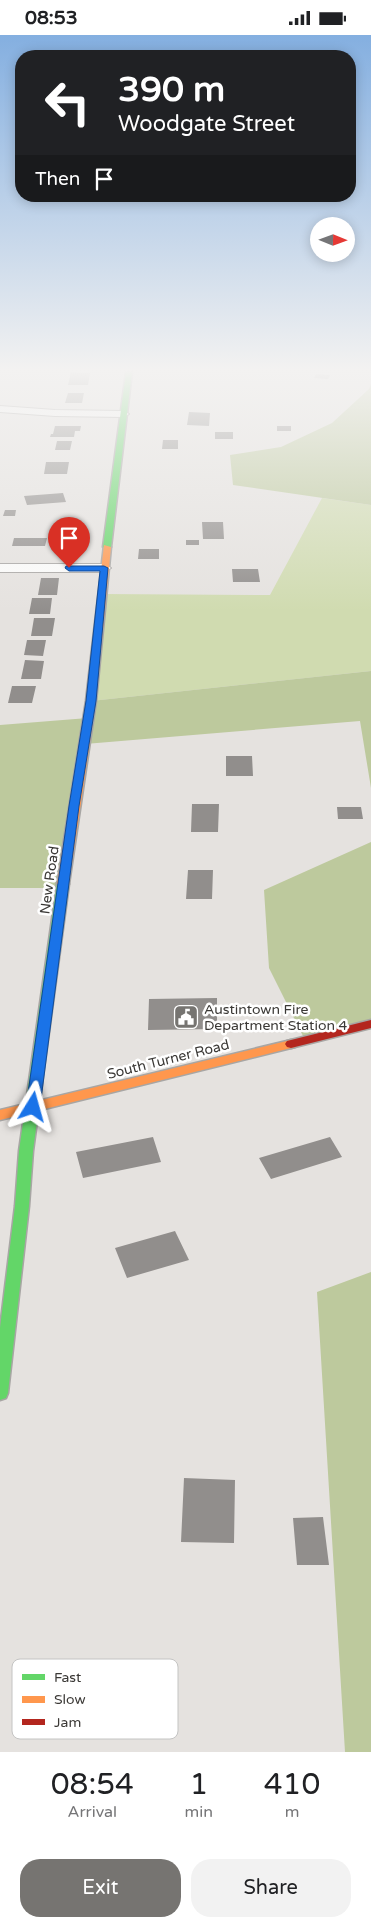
<!DOCTYPE html>
<style>
:root{--surface:#fff;--page:#f2f2f2;--text:#202124;--muted:#757577;--accent:#767471}
body{margin:0;font-family:"Varela Round",sans-serif;background:var(--page);color:var(--text);height:100vh;display:flex;flex-direction:column;font-size:19px;white-space:nowrap}
*{box-sizing:border-box;margin:0}
p{font-size:16px;color:var(--muted)}
.icon{flex:none;width:28px;height:28px;fill:none;stroke:currentColor;stroke-width:2;stroke-linecap:round;stroke-linejoin:round}
.map{position:relative;height:1717px;overflow:hidden}
.drawer{display:flex;flex-direction:column;background:var(--surface);flex:1}
.drawer>*{flex:none}
.guide{position:absolute;left:15px;top:15px;width:341px;height:152px;border-radius:20px;box-shadow:0 2px 12px #0003;background:#202124;color:#fff;overflow:hidden}
.needle{width:32px;rotate:91deg}
.buttons{position:absolute;left:310px;top:182px;display:grid;gap:10px}
.buttons a{display:grid;place-items:center;width:45px;height:45px;border-radius:50%;background:var(--surface);box-shadow:0 2px 12px #0003;font-size:25px}
.pin{position:absolute;display:grid;place-items:center;width:42px;height:42px;color:#fff;margin:-51px -21px;border-radius:50% 50% 50% 0;rotate:-45deg;box-shadow:0 0 5px #0007}
.pin .icon{rotate:45deg}
.me{position:absolute;width:55px;margin:-28px;rotate:8deg;stroke-linejoin:round;filter:drop-shadow(0 0 4px #0008)}
.turn{display:flex;align-items:center;gap:18px;height:105px;padding:0 20px;font-size:22px}
.turn .icon{width:65px;height:65px;stroke-width:2.5}
.turn b{display:block;font-size:35px;line-height:42px}
.then{display:flex;align-items:center;height:48px;padding:0 20px;background:#0003;gap:10px;font-size:19px}
.eta{display:flex;justify-content:space-evenly;align-items:center;height:85px;text-align:center}
.eta b{font-size:30px;font-weight:600;line-height:35px}
.cta{display:flex;gap:10px;margin-top:auto;padding:10px 20px}
.cta a{flex:1;height:58px;border-radius:20px;background:var(--accent);color:#fff;font-size:20px;font-weight:600;line-height:58px;text-align:center}
.cta a+a{background:var(--page);color:var(--text)}
.status{display:flex;justify-content:space-between;align-items:center;height:35px;padding:0 25px;background:var(--surface);direction:ltr}
.status svg{height:14px;fill:currentColor}
.map>svg:first-child{display:block}
</style>
<div class="status"><b>08:53</b><svg viewBox="0 0 49 12"><path d="M0 12V9h3v3zM5 12V6h3v6zM10 12V3h3v9zM15 12V0h3v12zM26 1h20v11H26zM47 4h2v5h-2z"/></svg></div>
<div class="map">
<svg width="371" height="1717" viewBox="0 0 371 1717">
<rect width="100%" height="100%" fill="#e5e2df"/>
<path fill="#d0dbb0" d="M322,463L371,470V636L91,666L101,559L270,560Z"/>
<path fill="#bdc99d" d="M371,349V470L233,450L230,420L281,412L332,388L369,354Z
M371,636V753L360,686L85,709L62,853H0V690L88,683L91,666Z
M371,807V989L305,1005L269,933L264,855Z
M371,1237V1717H345L317,1257Z"/>
<path fill="#918e8c" d="M71,337L90,338L88,350H68Z
M316,339L330,340L328,344L314,343Z
M68,358H84L82,368H65Z
M189,377L210,378L209,391L187,390Z
M55,391H81L80,396H75L74,402H50L51,399H53Z
M277,391H291V396H277Z
M215,397H233V404H215Z
M163,405H178V414H162Z
M57,406H72L70,415H55Z
M46,427H69L67,439H44Z
M63,458L66,467L27,470L24,461Z
M5,475H16L15,481H3Z
M202,487H223L224,504H203Z
M14,503H47L45,511H12Z
M54,504L81,505L80,512H53Z
M186,505H199V510H186Z
M139,514H159V524H138Z
M232,534H258L260,547H233Z
M41,543H59L57,560H38Z
M32,563H52L50,579H29Z
M34,583H55L52,601H31Z
M27,605H46L43,621L24,620Z
M25,625L44,626L41,644H21Z
M12,651H36L32,668H8Z
M226,721H252L253,741H226Z
M192,769H219L218,797H191Z
M337,772H361L363,784H338Z
M188,835H213L212,864H186Z
M217,963V994L148,995L149,964Z
M153,1102L161,1127L83,1143L76,1117Z
M330,1102L342,1122L271,1144L259,1123Z
M175,1196L189,1225L127,1243L115,1213Z
M184,1443L235,1445L234,1508L181,1507Z
M323,1482L329,1530H297L293,1483Z
M121,1624L158,1625L157,1663H119Z"/>
<g fill="none" stroke-linecap="round" stroke-linejoin="round">
<defs>
<path id="street" d="M0,371L55,375L123,376L129,379L123,382L55,381L0,377Z
M0,529H104L111,533L104,537H0Z"/>
<path id="fast" d="M126,337H132L111,512L107,514L103,512Z
M63,846L69,849L33,1116L29,1171L8,1358L6,1363L0,1365V1293L15,1171L19,1116L57,849Z"/>
<path id="slow" d="M104,510L111,512L96,666L69,849L63,852L57,849L86,666Z
M291,1005L295,1006L297,1009L295,1012L0,1085V1075Z"/>
<path id="jam" d="M371,985V993L291,1013L287,1012L285,1009L287,1006Z"/>
</defs>
<use href="#street" stroke="#a8a6a4" stroke-width="2"/>
<use href="#fast" stroke="#a8a6a4" stroke-width="3"/>
<use href="#slow" stroke="#a8a6a4" stroke-width="3"/>
<use href="#jam" stroke="#a8a6a4" stroke-width="3"/>
<use href="#street" fill="#fbfbfa" fill-rule="evenodd"/>
<use href="#fast" fill="#63d668" fill-rule="evenodd"/>
<use href="#slow" fill="#ff974d" fill-rule="evenodd"/>
<use href="#jam" fill="#b3261e" fill-rule="evenodd"/>
</g>
<linearGradient id="sky" x2="0" y2="1"><stop stop-color="#84afe0"/><stop offset="0.58" stop-color="#f3f2f1"/><stop offset="1" stop-color="#f3f2f1" stop-opacity="0"/></linearGradient>
<rect width="371" height="577" fill="url(#sky)"/>
<path fill="#1a73e8" stroke="#114b97" d="M66,531H104L108,533L96,666L79,771L40,1072L38,1075H28L26,1072L69,771L86,666L100,536H69L65,533Z"/>
<defs>
<symbol id="civic-square" viewBox="-11 -11 22 22"><rect x="-9" y="-9" width="18" height="18" rx="4" fill="#767471" stroke="#fff"/><path d="M-.6-6.5H3V-4.5H.6V-3L4-1V1h2V6H-6V1h2V-1L-.6-3ZM-1.2 2.5V6h2.4V2.5Z" fill="#fff"/></symbol>
</defs>
<g fill-rule="evenodd">
<use href="#civic-square" x="172" y="968" width="28" height="28"/>
</g>
<g text-anchor="middle" stroke-width="5" stroke-linejoin="round" paint-order="stroke">
<g font-size="14" fill="#3b3936" stroke="#fff">
<text transform="translate(49 845) rotate(-82)" y="5">New Road</text>
<text transform="translate(168 1024) rotate(-14)" y="5">South Turner Road</text>
</g>
<g font-size="14" fill="#3b3936" stroke="#fff" text-anchor="start">
<text x="204" y="979">Austintown Fire<tspan x="204" dy="16">Department Station 4</tspan></text>
</g>
</g>
<rect x="12" y="1624" width="166" height="80" rx="8" fill="#fff" stroke="#c4c4c3" stroke-width="1"/>
<rect x="22" y="1639" width="23" height="6" fill="#63d668"/>
<rect x="22" y="1661" width="23" height="7" fill="#ff974d"/>
<rect x="22" y="1684" width="23" height="6" fill="#b3261e"/>
<g font-size="14" fill="#3b3936">
<text x="54" y="1647">Fast</text>
<text x="54" y="1669">Slow</text>
<text x="54" y="1692">Jam</text>
</g>
</svg>
<div class="buttons">
<a><svg class="needle" viewBox="-14 -14 28 28"><path d="M0-13l5 13h-10z" fill="#e53935"/><path d="M0 13l5-13h-10z" fill="#757577"/></svg></a>
</div>
<div class="pin" style="left:69px;top:533px;background:#d93025"><svg class="icon" aria-label="arrive" viewBox="0 0 24 24"><path d="M6 21V4h12l-3 4 3 4H6"/></svg></div>
<svg class="me" style="left:33px;top:1072px" viewBox="-20 -20 40 40"><path d="M0-17L14 15 0 8-14 15z" fill="#1a73e8" stroke="#fff" stroke-width="4"/></svg>
<div class="guide">
<div class="turn"><svg class="icon" aria-label="left" viewBox="0 0 24 24"><path d="M17 20v-9H6M10 6l-5 5 5 5"/></svg><div><b>390 m</b>Woodgate Street</div></div>
<div class="then">Then<svg class="icon" aria-label="arrive" viewBox="0 0 24 24"><path d="M6 21V4h12l-3 4 3 4H6"/></svg></div>
</div>
</div>
<section class="drawer">
<div class="eta">
<div><b>08:54</b><p>Arrival</p></div>
<div><b>1</b><p>min</p></div>
<div><b>410</b><p>m</p></div>
</div>
<div class="cta"><a>Exit</a><a>Share</a></div>
</section>
